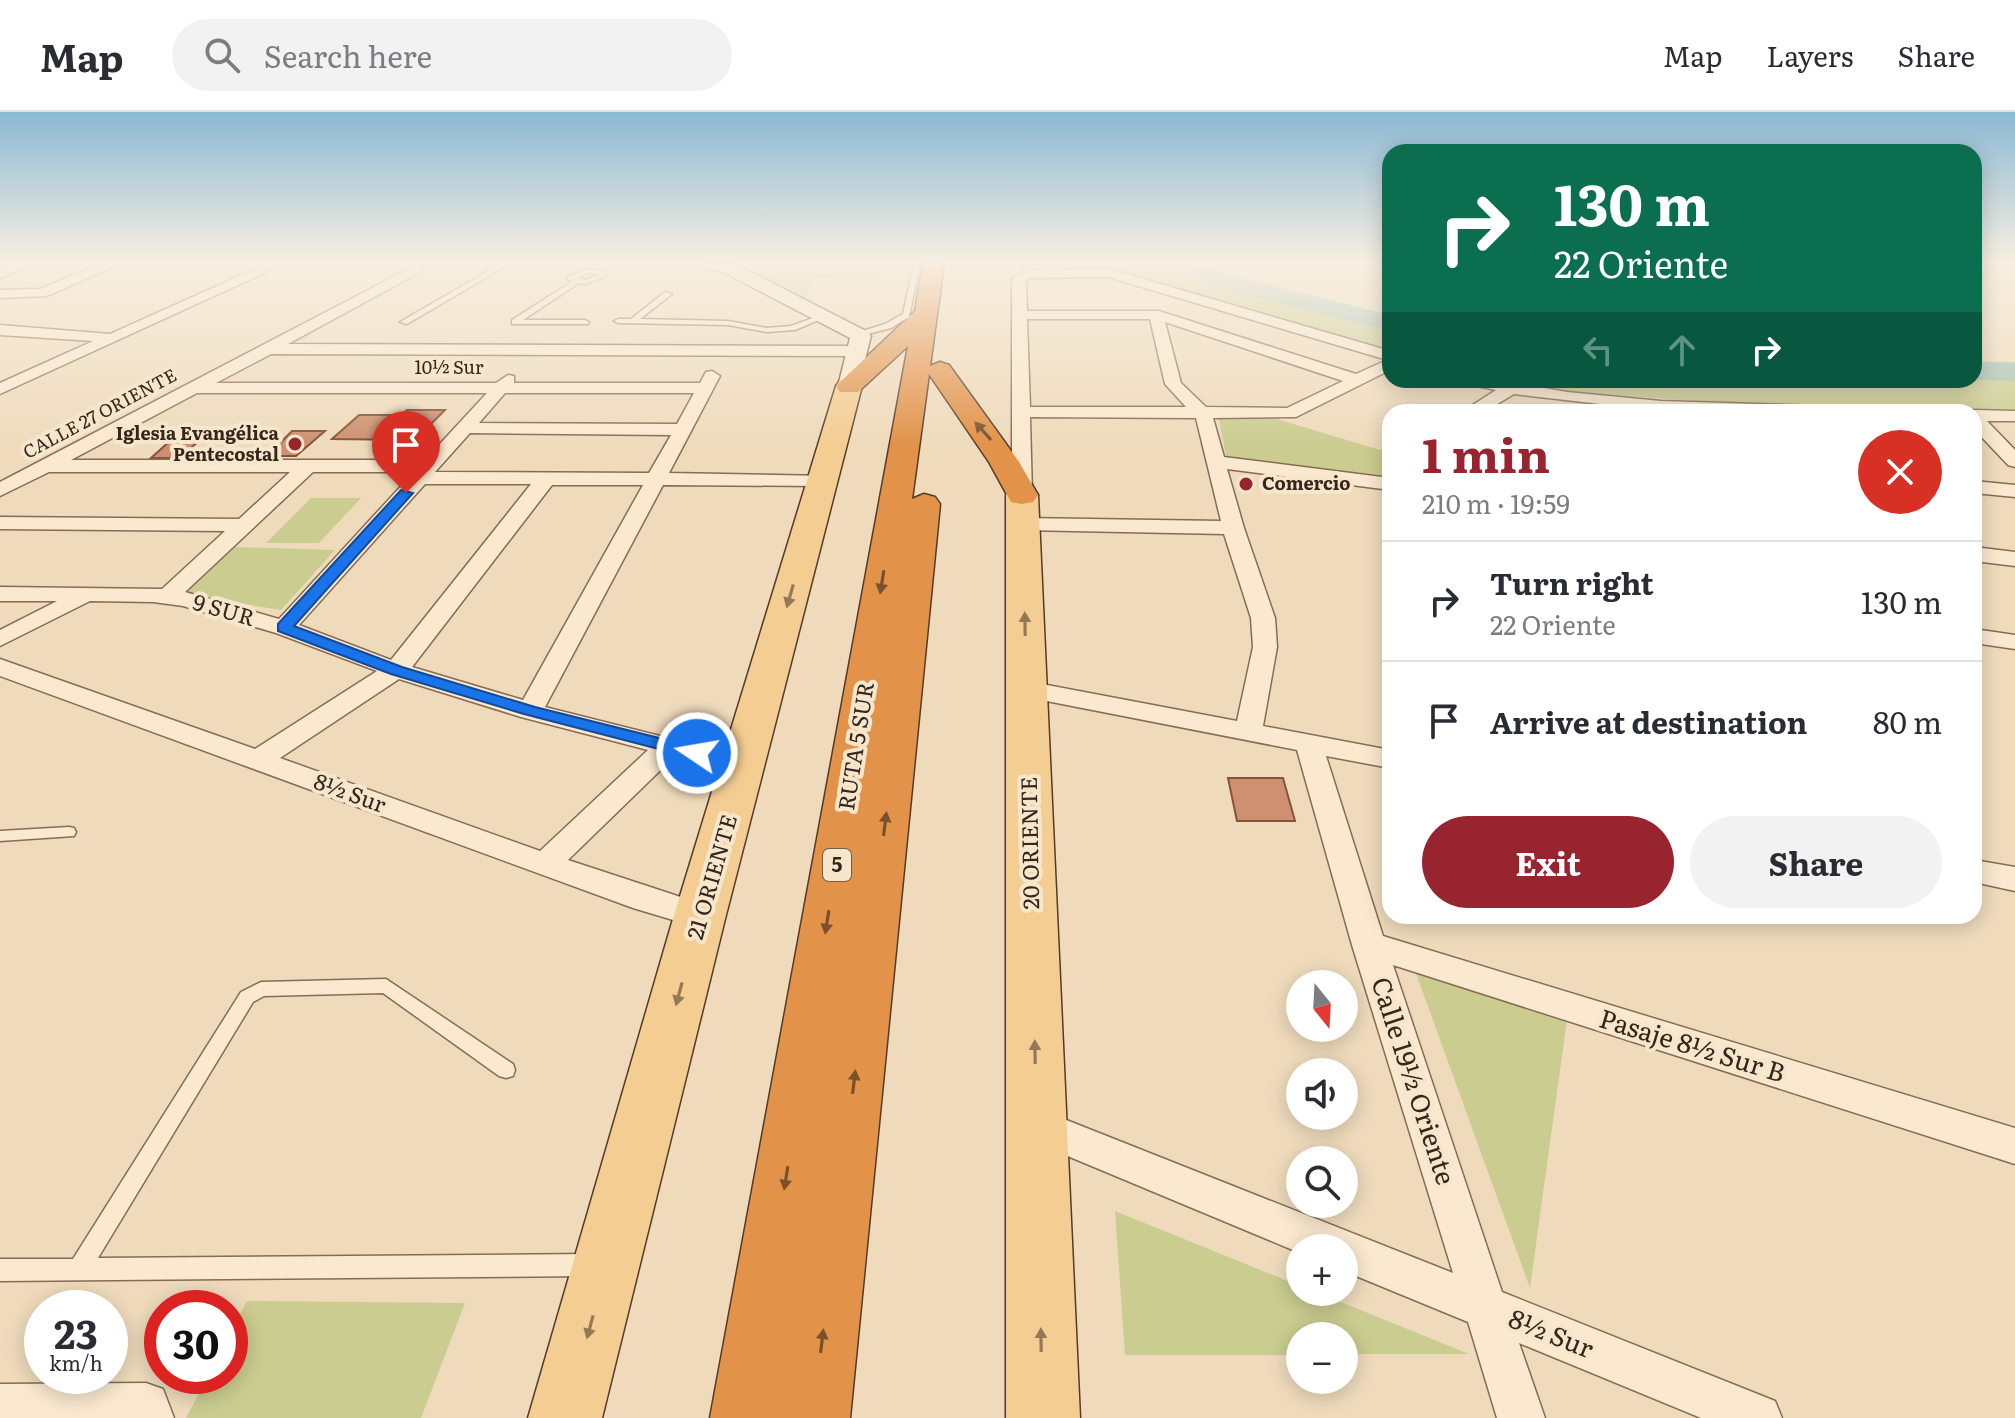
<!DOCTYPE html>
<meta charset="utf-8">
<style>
:root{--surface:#fff;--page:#f2f2f3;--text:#2b2b33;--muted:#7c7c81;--line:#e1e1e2;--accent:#97242e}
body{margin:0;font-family:Literata,serif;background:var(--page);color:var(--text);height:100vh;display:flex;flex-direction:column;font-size:30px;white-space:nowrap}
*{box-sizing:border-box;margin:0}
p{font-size:26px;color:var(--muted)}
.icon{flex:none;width:44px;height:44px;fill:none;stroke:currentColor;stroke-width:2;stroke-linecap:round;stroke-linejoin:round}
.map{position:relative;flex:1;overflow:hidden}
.drawer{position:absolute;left:1382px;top:292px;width:600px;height:520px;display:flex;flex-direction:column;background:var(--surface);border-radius:24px;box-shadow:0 4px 20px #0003}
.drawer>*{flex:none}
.top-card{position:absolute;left:1382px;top:32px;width:600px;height:244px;border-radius:24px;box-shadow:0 4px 20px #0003;background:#0b6e4f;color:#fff;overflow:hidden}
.needle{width:52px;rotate:162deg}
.controls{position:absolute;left:1286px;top:858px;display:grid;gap:16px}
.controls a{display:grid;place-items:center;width:72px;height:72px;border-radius:50%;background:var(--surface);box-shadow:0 4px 20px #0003;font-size:40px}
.speed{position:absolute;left:24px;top:1178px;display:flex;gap:16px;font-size:40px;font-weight:700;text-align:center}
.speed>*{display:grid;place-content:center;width:104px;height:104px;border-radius:50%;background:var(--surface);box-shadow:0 4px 20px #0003;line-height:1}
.speed small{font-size:20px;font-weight:400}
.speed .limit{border:12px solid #d22;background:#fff;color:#111}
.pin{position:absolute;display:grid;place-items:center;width:68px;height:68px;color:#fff;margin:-82px -34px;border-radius:50% 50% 50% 0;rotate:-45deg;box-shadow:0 0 8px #0007}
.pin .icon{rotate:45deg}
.me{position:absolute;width:88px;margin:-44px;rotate:282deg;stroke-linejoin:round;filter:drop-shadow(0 0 6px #0008)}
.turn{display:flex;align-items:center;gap:28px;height:168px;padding:0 40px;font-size:36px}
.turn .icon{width:104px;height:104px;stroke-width:2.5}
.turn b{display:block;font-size:56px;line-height:68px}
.lanes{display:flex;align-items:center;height:76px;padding:0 40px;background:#0003;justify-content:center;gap:40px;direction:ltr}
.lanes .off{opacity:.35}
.round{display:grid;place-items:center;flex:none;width:84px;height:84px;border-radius:42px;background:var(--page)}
.overview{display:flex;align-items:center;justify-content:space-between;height:136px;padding:0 40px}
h1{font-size:48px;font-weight:700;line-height:60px;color:var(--accent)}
.button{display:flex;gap:16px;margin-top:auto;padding:16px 40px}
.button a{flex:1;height:92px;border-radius:48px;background:var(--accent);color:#fff;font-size:32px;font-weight:700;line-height:92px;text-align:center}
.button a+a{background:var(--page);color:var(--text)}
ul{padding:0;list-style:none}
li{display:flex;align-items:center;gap:24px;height:120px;padding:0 40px;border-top:2px solid var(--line)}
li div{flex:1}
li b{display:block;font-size:30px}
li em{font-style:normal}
header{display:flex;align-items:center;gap:48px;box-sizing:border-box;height:112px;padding:0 40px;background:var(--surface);border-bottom:2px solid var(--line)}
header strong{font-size:38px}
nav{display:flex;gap:44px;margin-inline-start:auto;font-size:28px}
.search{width:560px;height:72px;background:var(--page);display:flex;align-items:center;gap:20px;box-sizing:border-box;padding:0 28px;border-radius:44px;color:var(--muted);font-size:30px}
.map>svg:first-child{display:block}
</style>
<header>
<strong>Map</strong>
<div class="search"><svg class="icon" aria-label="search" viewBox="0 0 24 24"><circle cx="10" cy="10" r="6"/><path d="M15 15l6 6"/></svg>Search here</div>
<nav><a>Map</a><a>Layers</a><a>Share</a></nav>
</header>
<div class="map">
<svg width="2015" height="1306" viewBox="0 0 2015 1306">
<rect width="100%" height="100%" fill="#efdbbc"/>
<path fill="#cacc90" d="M764,151H858L857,159L860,151H903L899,163L815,167L805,186L750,160Z
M994,151H1153L1162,155L1156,151H1207L1240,166L1279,177L1390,204V243L1112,159Z
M1974,249L2015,250V301L1711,290L1569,280L1495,268H1974Z
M1241,302L1277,307L1380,338L1390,332V364L1227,348L1218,304Z
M311,386H361L319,431H266Z
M233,435L335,438L281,498L182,482Z
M1413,853L1568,900L1530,1176Z
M1115,1099L1300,1174V1180H1316L1469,1242H1344V1224H1300V1243H1125Z
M247,1189L465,1191L421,1306H186L208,1264H230V1222Z"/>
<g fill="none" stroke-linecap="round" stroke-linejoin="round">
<path fill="#a0c0b4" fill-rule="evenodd" d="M1173,151H1205L1228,163L1390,203V219L1210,174Z
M1974,250L2015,251V269L1973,268Z"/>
</g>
<path fill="#ce9071" stroke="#86523b" stroke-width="2" d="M407,298H445L415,328L332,327L359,303H401Z
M292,319H325L296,344H267Z
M203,326L178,346H151L170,329Z
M1228,666H1283L1295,709H1237Z"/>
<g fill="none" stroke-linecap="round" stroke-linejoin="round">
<defs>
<path id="lane" d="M502,151H511L407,212L400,210Z
M914,151H920L909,205L891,216L856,225V221L885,212L903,202Z
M587,157L602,159L606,164L585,172L579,171L523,208H585L589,210L588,212H512V208L573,169L567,167V165ZM588,161L599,163L585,168L576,166Z
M665,180L672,182L640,207L728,209L767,216L791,214L824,202L828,204L795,218L767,220L728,213L618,211L614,209L618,207H631Z
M69,715L74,716L76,720L74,724L0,729V719Z
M386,867L513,952L515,958L513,964L506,966L499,964L383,881L264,884L253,890L98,1146L590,1142L598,1145L601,1153L598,1161L590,1164L0,1169V1147H73L241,880L261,870Z"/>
<path id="street" d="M16,151H36L0,166V157Z
M103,151H122L47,184L0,186V178L40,177Z
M268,151H286L0,282V271L93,229L0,223V213L110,222Z
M420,151H437L288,232L859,234L867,239L859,244L271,242L216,271H496L508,263L514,264V271H700L706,260L712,259L720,264L669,361L829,364L832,368L829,372L822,374L663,373L545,595L668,626L755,639L759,645L755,651L745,654L674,645L568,748L705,793L715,807L710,816L699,819L683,811L633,796L0,564V547L255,637L377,559L276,521L183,494L153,490L90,489L0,534V518L57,489H0V475L162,477L225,419L0,417V405L239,407L290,360H49L0,384V370ZM197,281H487L425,348H71ZM505,281H694L677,312L479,311ZM470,321L671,323L649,361L435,360ZM313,360H414L279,507L185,480ZM425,372H531L391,548L299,513ZM552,373H643L523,588L412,555ZM399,567L521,605L648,638L540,739L280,646Z
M1109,157L1390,239V258L1296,305L1213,306L1224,345L1390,366V378L1227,357L1244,416L1275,506L1277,535L1263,614L1390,638V656L1326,644L1383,824L2015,1016V1052L1393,853L1502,1180L1775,1289L1782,1306H1701L1519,1231L1545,1306H1497L1468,1210L1344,1159V1136H1300V1141L1022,1025L1017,1013L1022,1001L1036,996L1453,1161L1352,833L1297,638L1026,585L1017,583L1013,577L1017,571L1026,569L1237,609L1253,535L1251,506L1224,422L1023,418L1013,412L1023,406L1221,409L1196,306L1030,305L1032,383L1022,389L1012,383V166L1028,158ZM1108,165L1384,247L1387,248L1356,262L1159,199H1027L1026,168L1030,166ZM1027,207H1150L1165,272L1186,295H1030ZM1165,210L1343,269L1287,296L1206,295L1181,271Z
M1465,268H1498L1567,280L1661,289L1851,295L1860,300L1661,299L1514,282L1484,300H1462L1496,278L1467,272Z
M1974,298L2015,299V309H1987L2015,338V355L2008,353L1974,317V300H1967Z
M1974,369L2015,373V385L1974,381Z
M1974,435L2015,440V454L1974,449Z
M1974,517L2015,523V537L1974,531Z
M1974,748L2015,755V779L1974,770Z
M146,1271L163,1277L174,1306H0V1272Z"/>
<path id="secondary" d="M693,151L737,153L868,220L871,224L857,279H841L838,274L850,226L725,161L696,155Z"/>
<path id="primary" d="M849,266L858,268L862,274L725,807L602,1306H528L673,807L836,274L840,268Z
M1022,374L1033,376L1038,383L1080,1306H1006V383L1011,376Z"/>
<path id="highway" d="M923,151H944L930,254L940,250L949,253L1019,350L1038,383L1033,390L1022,392L1011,390L989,350L929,262L912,387L924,382L935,385L940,392L850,1306H710L908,234L858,280H840L836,274L915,199Z"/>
</defs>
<use href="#lane" stroke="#866b55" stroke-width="3"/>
<use href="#street" stroke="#866b55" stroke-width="3"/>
<use href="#secondary" stroke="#684d39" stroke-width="3"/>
<use href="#primary" stroke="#543a2a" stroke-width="3"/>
<use href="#highway" stroke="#543a2a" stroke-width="3"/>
<use href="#lane" fill="#fae9cf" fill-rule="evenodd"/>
<use href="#street" fill="#fae9cf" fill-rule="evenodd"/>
<use href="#secondary" fill="#fae9cf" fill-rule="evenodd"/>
<use href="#primary" fill="#f4cd92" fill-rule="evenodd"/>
<use href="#highway" fill="#e29249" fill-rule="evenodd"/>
</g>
<defs><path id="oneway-solid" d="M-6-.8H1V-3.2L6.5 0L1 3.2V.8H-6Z" transform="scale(2)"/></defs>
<g fill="#7a512d">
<use href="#oneway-solid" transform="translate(983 319) rotate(-132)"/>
<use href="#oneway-solid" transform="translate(882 470) rotate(99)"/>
<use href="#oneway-solid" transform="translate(885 712) rotate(-83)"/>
<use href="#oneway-solid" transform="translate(827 810) rotate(99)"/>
<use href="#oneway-solid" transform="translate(854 970) rotate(-83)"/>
<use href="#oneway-solid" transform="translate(786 1066) rotate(99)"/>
<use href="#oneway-solid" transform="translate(822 1229) rotate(-83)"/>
</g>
<g fill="#947956">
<use href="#oneway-solid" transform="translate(790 484) rotate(106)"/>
<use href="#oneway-solid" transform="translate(1025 512) rotate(-91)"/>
<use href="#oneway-solid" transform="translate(679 882) rotate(105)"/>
<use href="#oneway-solid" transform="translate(1035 940) rotate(-91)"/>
<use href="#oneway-solid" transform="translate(590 1215) rotate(105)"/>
<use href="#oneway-solid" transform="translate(1041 1228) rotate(-91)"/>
</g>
<linearGradient id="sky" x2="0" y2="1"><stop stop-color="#8bb9d3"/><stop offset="0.45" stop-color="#f8efe1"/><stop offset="1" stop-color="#f8efe1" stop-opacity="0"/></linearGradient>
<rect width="2015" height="334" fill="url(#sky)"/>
<path fill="#1a73e8" stroke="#114b97" stroke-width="2" d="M401,378L413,381L294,514L402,555L535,595L703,637L706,641L703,645L697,647L524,602L391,562L278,519V512Z"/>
<g fill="#97242e" stroke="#f6e6cc" stroke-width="3">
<circle cx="295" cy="332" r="8"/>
<circle cx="1246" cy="372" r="8"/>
</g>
<g text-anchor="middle" stroke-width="8" stroke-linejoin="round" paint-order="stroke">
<g font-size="18" fill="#35251b" stroke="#f6e6cc">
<text x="449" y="262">10½ Sur</text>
<text transform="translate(100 302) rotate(-28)" y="6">CALLE 27 ORIENTE</text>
</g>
<g font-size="18" font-weight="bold" fill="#35251b" stroke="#f6e6cc" text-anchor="end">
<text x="279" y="328">Iglesia Evangélica<tspan x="279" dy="21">Pentecostal</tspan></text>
<text x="1262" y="378" text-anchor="start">Comercio</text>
</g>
<rect fill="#f6e6cc" stroke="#6f5f50" stroke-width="2" x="823" y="737" width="28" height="32" rx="6"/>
<g font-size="20" font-weight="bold" fill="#35251b">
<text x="837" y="760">5</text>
</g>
<g font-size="22" fill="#35251b" stroke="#f6e6cc">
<text transform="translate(224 498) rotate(16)" y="8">9 SUR</text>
<text transform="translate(856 634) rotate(-81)" y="8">RUTA 5 SUR</text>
<text transform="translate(350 681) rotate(20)" y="8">8½ Sur</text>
<text transform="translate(1030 731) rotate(-91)" y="8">20 ORIENTE</text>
<text transform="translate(712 765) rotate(-74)" y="8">21 ORIENTE</text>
</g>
<g font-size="26" fill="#35251b" stroke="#f6e6cc">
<text transform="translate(1692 934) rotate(17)" y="9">Pasaje 8½ Sur B</text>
<text transform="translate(1413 969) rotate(72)" y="9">Calle 19½ Oriente</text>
<text transform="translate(1551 1222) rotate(22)" y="9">8½ Sur</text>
</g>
</g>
</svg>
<div class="controls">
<a><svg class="needle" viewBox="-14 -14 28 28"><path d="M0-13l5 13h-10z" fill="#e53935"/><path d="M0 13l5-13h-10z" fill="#7c7c81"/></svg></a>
<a><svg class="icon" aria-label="sound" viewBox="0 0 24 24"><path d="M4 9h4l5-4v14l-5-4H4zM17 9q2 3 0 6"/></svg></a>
<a><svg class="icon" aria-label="search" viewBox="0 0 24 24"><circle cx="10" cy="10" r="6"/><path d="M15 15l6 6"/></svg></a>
<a>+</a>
<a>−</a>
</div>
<div class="speed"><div>23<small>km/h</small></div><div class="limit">30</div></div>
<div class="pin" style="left:406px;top:381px;background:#d93025"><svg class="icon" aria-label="arrive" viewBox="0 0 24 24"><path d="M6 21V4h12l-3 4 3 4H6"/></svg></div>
<svg class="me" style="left:697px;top:641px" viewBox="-20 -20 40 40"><circle r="17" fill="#1a73e8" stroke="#fff" stroke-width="3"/><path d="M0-11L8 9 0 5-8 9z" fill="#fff"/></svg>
<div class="top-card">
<div class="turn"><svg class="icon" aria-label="right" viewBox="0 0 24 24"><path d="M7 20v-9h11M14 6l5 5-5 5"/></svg><div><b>130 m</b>22 Oriente</div></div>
<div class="lanes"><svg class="icon off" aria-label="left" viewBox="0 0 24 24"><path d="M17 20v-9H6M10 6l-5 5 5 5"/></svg><svg class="icon off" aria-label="ahead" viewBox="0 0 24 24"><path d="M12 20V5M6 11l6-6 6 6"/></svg><svg class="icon" aria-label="right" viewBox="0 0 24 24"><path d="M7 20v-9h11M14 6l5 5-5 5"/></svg></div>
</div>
<section class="drawer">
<div class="overview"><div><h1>1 min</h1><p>210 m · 19:59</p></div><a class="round" style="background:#d93025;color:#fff"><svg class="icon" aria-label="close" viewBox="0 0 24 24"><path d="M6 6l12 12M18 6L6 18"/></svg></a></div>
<ul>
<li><svg class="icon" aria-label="right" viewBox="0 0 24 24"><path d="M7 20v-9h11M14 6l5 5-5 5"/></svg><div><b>Turn right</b><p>22 Oriente</p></div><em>130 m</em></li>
<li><svg class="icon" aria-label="arrive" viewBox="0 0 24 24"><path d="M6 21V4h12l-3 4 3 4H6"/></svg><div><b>Arrive at destination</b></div><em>80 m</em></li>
</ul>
<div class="button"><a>Exit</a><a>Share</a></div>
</section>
</div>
